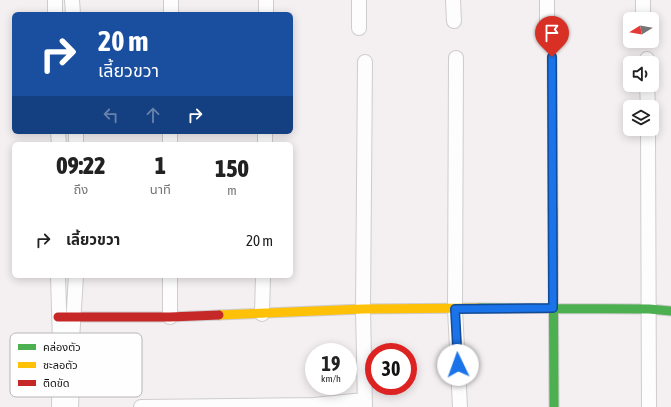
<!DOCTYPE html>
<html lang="th">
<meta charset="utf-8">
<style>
:root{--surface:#fff;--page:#f6f6f6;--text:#222;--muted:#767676}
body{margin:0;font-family:"Asap Condensed","Noto Sans Thai",sans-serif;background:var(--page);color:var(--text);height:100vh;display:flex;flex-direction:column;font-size:15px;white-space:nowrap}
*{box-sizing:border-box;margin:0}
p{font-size:13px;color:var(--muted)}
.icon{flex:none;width:22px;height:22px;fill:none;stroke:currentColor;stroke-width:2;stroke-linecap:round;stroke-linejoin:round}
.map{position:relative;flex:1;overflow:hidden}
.sheet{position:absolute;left:12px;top:142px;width:281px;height:136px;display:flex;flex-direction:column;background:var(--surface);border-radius:6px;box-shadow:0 2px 10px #0003}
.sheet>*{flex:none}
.hud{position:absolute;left:12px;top:12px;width:281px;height:122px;border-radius:6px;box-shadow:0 2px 10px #0003;background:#1a4fa0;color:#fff;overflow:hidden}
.needle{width:26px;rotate:259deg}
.controls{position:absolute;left:623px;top:12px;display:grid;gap:8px}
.controls a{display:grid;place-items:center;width:36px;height:36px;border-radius:6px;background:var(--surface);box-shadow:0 2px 10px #0003;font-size:20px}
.speed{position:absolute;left:305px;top:343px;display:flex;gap:8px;font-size:20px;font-weight:700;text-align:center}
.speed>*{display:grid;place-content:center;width:52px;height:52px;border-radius:50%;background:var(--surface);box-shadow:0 2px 10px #0003;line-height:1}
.speed small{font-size:10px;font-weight:400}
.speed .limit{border:6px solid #d22;background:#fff;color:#111}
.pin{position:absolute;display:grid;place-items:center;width:34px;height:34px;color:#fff;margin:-41px -17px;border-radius:50% 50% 50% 0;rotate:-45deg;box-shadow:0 0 4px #0007}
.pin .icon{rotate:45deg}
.me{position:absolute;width:44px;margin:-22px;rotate:357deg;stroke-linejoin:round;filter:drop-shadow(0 0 3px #0008)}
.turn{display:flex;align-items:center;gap:14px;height:84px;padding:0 20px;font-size:18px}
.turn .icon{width:52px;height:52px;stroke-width:2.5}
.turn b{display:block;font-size:28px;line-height:34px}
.lanes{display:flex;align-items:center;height:38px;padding:0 20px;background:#0003;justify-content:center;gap:20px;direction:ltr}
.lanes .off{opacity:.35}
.eta{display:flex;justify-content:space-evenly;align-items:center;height:68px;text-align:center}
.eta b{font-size:24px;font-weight:800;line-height:28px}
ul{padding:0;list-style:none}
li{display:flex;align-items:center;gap:12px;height:60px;padding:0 20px}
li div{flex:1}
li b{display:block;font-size:15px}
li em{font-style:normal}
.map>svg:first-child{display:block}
</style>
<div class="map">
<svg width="671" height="407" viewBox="0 0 671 407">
<rect width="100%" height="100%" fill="#f4f0f2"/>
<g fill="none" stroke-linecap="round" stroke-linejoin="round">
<defs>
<path id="street" d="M55,0V14
M72,0L73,14
M453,0L454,21
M643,0V19
M171,14V0
M266,14V0
M547,24V0
M359,28V0
M456,58L455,309L460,407
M647,59V63
M647,85L648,107
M648,129L649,407
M58,132L59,144
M76,132V144
M170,144V132
M265,144V132
M58,276L60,342L59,407
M262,314L263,276
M170,317V276
M71,407L73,361L72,340L76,276
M141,407L314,405L364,400
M365,407L363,309L365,62"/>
<path id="fast" d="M553,209L554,407
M479,308L649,309L671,311"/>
<path id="slow" d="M552,57L553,209
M219,315L363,309L479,308"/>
<path id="jam" d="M58,317H170L219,315"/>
</defs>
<use href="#street" stroke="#cfcccd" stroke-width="16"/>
<use href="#fast" stroke="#cfcccd" stroke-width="11"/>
<use href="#slow" stroke="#cfcccd" stroke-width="11"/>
<use href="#jam" stroke="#cfcccd" stroke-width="11"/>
<use href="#street" stroke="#fdfdfd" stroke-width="14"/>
<use href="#fast" stroke="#4caf50" stroke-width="9"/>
<use href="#slow" stroke="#ffc107" stroke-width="9"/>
<use href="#jam" stroke="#c62828" stroke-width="9"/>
</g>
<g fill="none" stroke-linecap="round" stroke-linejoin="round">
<defs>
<path id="route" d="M458,365L455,309L553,308L552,57"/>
</defs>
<use href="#route" stroke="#114b97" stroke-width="10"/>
<use href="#route" stroke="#1a73e8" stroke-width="7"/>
</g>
<rect x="10" y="333" width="132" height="64" rx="6" fill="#fefefe" stroke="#b7b6b6" stroke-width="1"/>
<rect x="18" y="344" width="18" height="6" fill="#4caf50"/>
<rect x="18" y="362" width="18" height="6" fill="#ffc107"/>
<rect x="18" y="380" width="18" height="6" fill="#c62828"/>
<g font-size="11" fill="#100f0f">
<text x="43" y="351">คล่องตัว</text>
<text x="43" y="369">ชะลอตัว</text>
<text x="43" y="387">ติดขัด</text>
</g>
</svg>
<div class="controls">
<a><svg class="needle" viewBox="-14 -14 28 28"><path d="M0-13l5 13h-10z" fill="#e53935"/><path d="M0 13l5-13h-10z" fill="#767676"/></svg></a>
<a><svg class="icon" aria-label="sound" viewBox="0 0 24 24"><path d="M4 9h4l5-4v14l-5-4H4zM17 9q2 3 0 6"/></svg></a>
<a><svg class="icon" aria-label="layers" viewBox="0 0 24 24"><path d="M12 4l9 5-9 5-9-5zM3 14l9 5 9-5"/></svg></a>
</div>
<div class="speed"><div>19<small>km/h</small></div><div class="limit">30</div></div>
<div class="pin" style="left:552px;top:57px;background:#d93025"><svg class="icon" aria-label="arrive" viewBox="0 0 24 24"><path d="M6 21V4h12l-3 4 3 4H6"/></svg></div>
<svg class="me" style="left:458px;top:365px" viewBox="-20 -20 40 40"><circle r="19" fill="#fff"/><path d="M0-13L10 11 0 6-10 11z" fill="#1a73e8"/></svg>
<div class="hud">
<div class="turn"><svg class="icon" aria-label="right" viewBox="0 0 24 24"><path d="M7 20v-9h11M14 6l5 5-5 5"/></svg><div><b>20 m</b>เลี้ยวขวา</div></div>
<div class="lanes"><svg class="icon off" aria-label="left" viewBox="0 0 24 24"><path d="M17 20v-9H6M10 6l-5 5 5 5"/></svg><svg class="icon off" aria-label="ahead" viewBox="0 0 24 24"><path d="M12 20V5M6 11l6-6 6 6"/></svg><svg class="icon" aria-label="right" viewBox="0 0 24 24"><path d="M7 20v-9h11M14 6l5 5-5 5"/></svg></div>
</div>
<section class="sheet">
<div class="eta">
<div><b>09:22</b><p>ถึง</p></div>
<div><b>1</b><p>นาที</p></div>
<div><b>150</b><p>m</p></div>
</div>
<ul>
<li><svg class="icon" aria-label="right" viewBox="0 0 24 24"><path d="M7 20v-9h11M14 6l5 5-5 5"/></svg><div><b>เลี้ยวขวา</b></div><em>20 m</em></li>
</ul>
</section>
</div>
